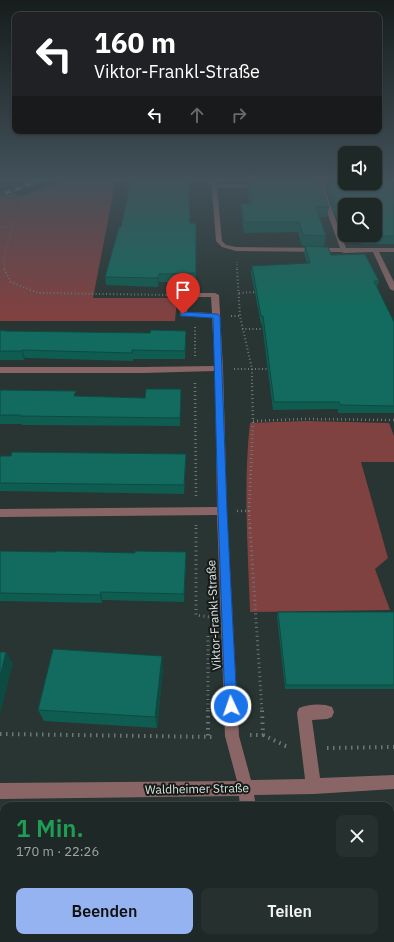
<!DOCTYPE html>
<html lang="de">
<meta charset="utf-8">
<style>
:root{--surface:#1e2826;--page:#26302e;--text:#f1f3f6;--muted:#a1a6a7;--line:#3c4443;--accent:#95b2f1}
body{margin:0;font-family:"IBM Plex Sans",sans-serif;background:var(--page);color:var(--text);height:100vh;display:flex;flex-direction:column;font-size:15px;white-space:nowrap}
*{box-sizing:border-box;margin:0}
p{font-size:13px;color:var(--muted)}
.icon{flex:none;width:22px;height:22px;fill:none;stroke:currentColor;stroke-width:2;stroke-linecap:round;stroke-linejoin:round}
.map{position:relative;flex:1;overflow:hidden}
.side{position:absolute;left:0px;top:802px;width:394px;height:140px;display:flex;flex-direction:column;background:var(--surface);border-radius:12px 12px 0 0;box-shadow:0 1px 3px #0004,0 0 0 1px var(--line)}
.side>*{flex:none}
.hud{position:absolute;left:12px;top:12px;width:370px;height:122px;border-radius:8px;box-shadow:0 1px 3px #0004,0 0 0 1px var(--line);background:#202124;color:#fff;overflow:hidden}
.fabs{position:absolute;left:338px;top:146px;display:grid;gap:8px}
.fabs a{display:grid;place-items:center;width:44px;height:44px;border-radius:8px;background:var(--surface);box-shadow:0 1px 3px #0004,0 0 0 1px var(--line);font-size:20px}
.pin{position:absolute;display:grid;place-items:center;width:34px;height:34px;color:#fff;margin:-41px -17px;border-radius:50% 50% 50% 0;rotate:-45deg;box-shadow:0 0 4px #0007}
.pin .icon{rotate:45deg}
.me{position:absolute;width:44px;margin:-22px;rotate:357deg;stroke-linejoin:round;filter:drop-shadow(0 0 3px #0008)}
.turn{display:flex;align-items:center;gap:14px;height:84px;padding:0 16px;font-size:18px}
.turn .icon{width:52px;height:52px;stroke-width:2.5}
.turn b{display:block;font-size:28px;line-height:34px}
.lanes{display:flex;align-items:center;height:38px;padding:0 16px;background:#0003;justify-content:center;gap:20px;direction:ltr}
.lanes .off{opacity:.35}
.round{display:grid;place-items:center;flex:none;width:42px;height:42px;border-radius:8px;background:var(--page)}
.headline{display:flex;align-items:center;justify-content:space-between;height:68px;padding:0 16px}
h1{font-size:24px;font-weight:600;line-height:30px;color:#1e9e55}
.action{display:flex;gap:8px;margin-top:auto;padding:8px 16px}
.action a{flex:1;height:46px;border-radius:8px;background:var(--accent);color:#111;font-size:16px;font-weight:600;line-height:46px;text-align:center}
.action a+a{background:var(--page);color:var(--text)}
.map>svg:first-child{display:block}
</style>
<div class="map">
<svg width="394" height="942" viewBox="0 0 394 942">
<rect width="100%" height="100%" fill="#283532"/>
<path fill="#804141" d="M69,179H116L93,298H177L175,321H0V198L14,193L20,197Z
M305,421L389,423L394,436V462H361L388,558L375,569L390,610L250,612C248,549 243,485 250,423Z
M0,852H4V938H137V942H0Z"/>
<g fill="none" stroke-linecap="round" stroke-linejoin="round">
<path stroke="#6c7875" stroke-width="1.5" stroke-dasharray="0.5 2" stroke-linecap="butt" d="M0,228L12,226
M237,262V270
M5,270C0,253 17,218 24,202L29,198L79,179"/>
<path stroke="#6c7875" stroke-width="2" stroke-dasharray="1 2.5" stroke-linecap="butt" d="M4,269L11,282L38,293L171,295
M237,269L240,316L252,369V384
M239,293L257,292
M231,316H240
M195,327V356
M242,329H266
M234,369H271"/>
<path stroke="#6c7875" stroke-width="2.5" stroke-dasharray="1 3" stroke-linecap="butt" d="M195,383L196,496
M253,421L303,419L394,420
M237,511H249L253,421L252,383
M249,511L250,529
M196,525V529"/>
<path stroke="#6c7875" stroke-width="3" stroke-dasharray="1 3.5" stroke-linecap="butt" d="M196,528V615L209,617V619
M250,528L262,711
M208,636V711"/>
<path stroke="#6c7875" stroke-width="4" stroke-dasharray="1.5 4.5" stroke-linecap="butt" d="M208,710V738
M0,734L215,737
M250,735H263L262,710
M263,735L286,746H290
M327,748L394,747
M206,938V942"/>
<path fill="#896665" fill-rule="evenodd" d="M211,179H217V184H261L264,186L261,188H217L222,241L226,245L236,247L340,248L315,179H321L346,248H394V252H379L394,282V291L390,289L373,252L344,253L341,252L236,251L222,247L216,241Z
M181,293H215L219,295L223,368L227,511L239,736L251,780L305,779L297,713L299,708C308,704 323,703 332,707L334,712L332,717L327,719L312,720L320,778L394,775V789L314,794L254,795L256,806H240L239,796L0,799V783L237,781L225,736L217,515L0,517V509L217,507L215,371L143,373H0V367H143L215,366L212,318L180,316ZM188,297H211L212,313L187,312Z
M249,938H267V942H249Z"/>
<defs>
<path id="rail" d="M0,195L45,179"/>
</defs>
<use href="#rail" stroke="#98a19f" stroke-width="3"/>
<use href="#rail" stroke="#161b1a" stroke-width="2" stroke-dasharray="5.5" stroke-linecap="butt"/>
</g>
<path fill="#0f5c51" d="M189,179L190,223H196V282H159L158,287L106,285L105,277L121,227L129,188H125V180Z
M245,179H315L329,207L327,217H320L326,236L324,246H302L298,232L244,233L241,214V204H249L247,190V182H246Z
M322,179H394V244H363L359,235H375V205H345V217H336Z
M305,246L331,255L379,281L377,287L394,322V413H338V409L273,410L262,324H261L251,273L252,266L307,263L304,253Z
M0,330L6,331L186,340L185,359H133V361L25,358L24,360H0Z
M181,389L180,426L22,425V424H0V390L77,396L145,398Z
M186,454V463L184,494L0,491V456Z
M0,551L56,552L135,553L186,552V560L184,602L102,600V603L0,601Z
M278,612H394V689H285L277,617Z
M163,668L157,728L44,721L38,710Z"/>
<path fill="#0d4b42" d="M159,274V282L158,287V278Z
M186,331V340L185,359V351Z
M22,350L25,358L24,360L22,351Z
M186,454V463L184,494V485Z
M186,552V560L184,602V594Z
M101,592L102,600V603L100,595Z
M6,652L13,664L0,715V677Z
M162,656L163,668L157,728L155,717Z"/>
<path fill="#126b5e" stroke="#0d4b42" d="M125,179H189L190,223H196V273L159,274L158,278L105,277L119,227H121L131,180H125Z
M326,179H345V183H375V179H394V236H364V235H375V205H345V209H338Z
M248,180H318L329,207H316L326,236L303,235L299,222H244L241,204H252Z
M305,246L328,247L331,255L365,254L379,281H374L394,322V406L340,405L339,402H274L263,316H261L252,266L310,263Z
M0,330L6,331L150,333L151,330L186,331L185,351L132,350V353L22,350V351H0Z
M146,389H181L180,418L20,416V415H0V390L76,391L74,396L145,398Z
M12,452L186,454L184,485L0,483V456H11Z
M0,551L56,552V551L135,553V551L186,552L184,594L101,592L100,595L0,593Z
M278,612H394V685H286Z
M53,649L162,656L155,717L38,710Z
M0,652H6L0,677Z
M390,926H394V942H270V938H390Z"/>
<linearGradient id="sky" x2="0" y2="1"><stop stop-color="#161d1c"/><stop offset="0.58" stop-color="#42515a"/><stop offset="1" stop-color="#42515a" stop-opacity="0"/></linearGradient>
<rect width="394" height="311" fill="url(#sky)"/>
<path fill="#1a73e8" stroke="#114b97" d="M183,312L217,314L220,316L227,511L237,706L236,710L231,712L227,710L225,706L218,511L213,318L181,316L180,314Z"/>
<g text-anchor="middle" stroke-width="4" stroke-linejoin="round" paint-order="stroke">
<g font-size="12" fill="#dbe3e1" stroke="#161b1a">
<text transform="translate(214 615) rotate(-93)" y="4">Viktor-Frankl-Straße</text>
<text transform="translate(197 789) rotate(-1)" y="4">Waldheimer Straße</text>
</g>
</g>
</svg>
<div class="fabs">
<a><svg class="icon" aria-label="sound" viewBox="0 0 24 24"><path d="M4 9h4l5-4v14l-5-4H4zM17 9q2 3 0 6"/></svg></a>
<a><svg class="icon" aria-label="search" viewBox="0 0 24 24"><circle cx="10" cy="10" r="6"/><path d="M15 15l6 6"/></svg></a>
</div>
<div class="pin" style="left:183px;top:314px;background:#d93025"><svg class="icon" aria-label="arrive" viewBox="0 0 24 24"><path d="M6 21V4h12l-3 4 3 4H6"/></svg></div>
<svg class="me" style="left:231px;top:706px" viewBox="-20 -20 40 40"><circle r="17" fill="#1a73e8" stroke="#fff" stroke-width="3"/><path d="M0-11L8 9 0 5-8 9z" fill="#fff"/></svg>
<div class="hud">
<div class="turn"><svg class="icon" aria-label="left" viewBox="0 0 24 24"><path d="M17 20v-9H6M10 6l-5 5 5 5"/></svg><div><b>160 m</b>Viktor-Frankl-Straße</div></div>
<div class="lanes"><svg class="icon" aria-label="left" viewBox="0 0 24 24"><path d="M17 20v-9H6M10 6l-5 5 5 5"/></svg><svg class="icon off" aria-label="ahead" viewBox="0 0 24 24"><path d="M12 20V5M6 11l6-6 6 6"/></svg><svg class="icon off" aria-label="right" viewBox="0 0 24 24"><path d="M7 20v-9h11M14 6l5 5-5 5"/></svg></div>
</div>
<section class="side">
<div class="headline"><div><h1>1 Min.</h1><p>170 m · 22:26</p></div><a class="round"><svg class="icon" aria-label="close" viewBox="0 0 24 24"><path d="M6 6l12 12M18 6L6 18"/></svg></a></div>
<div class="action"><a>Beenden</a><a>Teilen</a></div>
</section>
</div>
